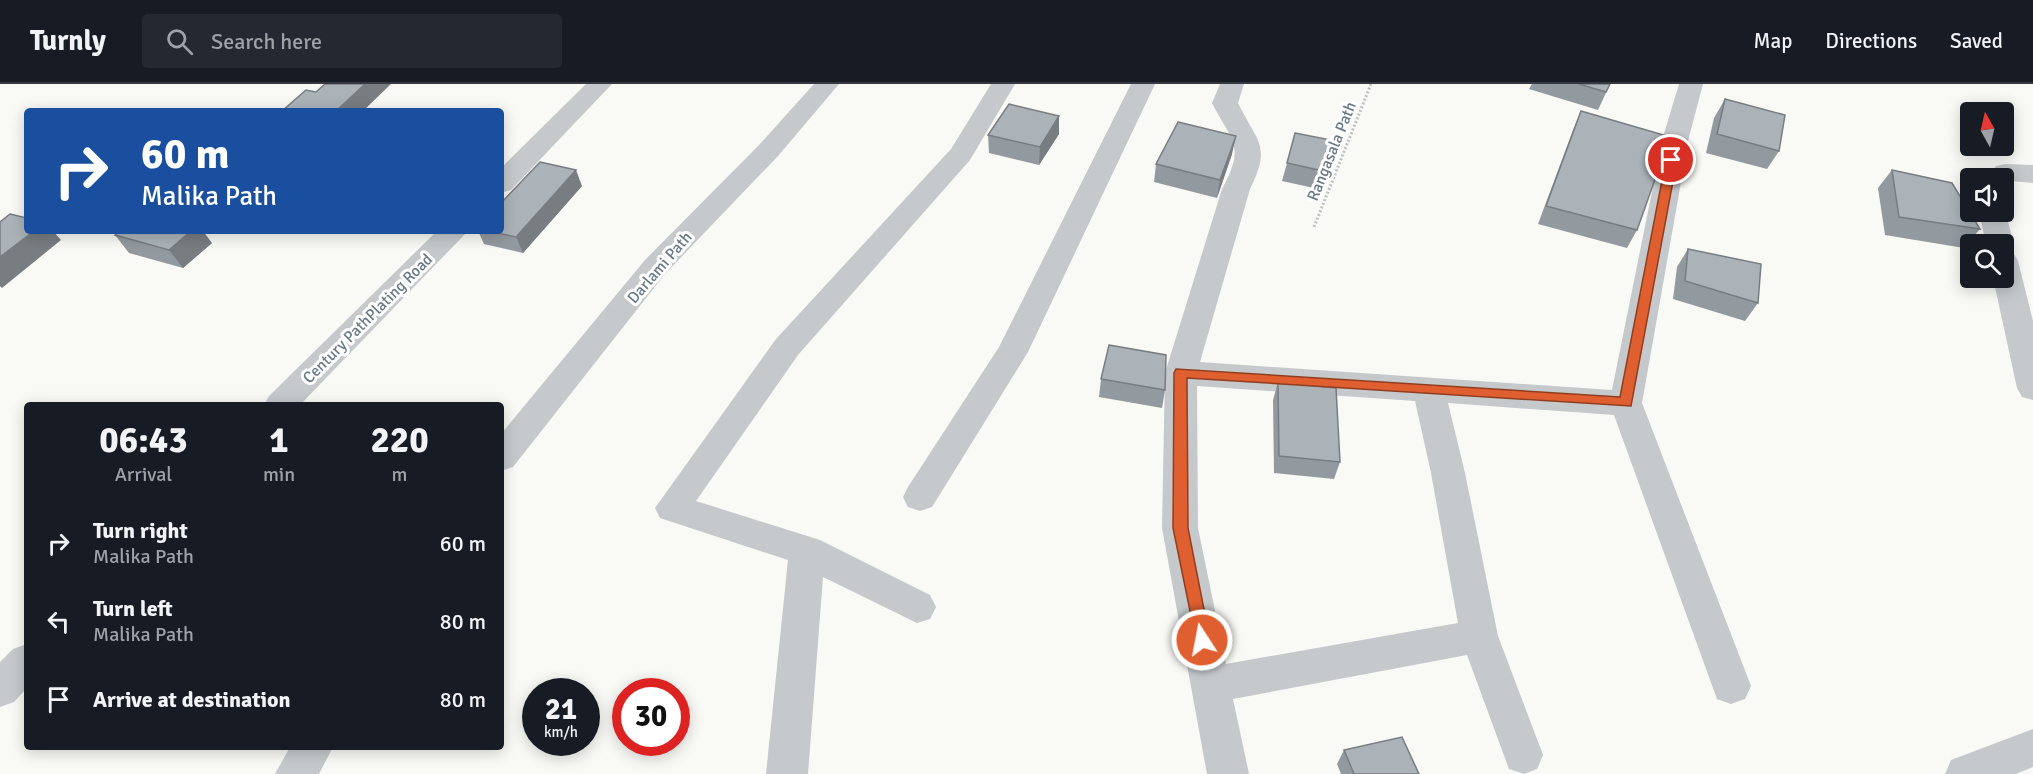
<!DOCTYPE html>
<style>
:root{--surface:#171b24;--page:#242831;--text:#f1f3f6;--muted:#9ea1a6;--line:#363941}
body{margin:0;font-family:Signika,sans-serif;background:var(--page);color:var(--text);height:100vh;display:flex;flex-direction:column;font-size:22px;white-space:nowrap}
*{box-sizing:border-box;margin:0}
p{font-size:20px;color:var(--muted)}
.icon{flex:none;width:33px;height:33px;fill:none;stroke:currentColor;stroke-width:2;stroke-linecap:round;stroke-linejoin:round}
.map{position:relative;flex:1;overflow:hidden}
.side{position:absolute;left:24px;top:318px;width:480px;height:348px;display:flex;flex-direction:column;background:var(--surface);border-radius:6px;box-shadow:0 3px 15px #0003}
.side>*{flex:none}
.guide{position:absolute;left:24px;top:24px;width:480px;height:126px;border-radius:6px;box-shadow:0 3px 15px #0003;background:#1a4fa0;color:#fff;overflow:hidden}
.needle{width:39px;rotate:352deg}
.tools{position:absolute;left:1960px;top:18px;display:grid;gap:12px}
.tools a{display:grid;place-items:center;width:54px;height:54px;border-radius:6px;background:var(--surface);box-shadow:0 3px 15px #0003;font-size:30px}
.speed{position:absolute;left:522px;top:594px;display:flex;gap:12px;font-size:30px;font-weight:700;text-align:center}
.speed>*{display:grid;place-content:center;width:78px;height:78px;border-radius:50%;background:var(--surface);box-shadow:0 3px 15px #0003;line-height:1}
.speed small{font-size:15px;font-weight:400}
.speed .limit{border:9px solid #d22;background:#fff;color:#111}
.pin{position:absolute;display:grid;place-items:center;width:51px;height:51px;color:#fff;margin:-26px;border:3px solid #fff;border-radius:50%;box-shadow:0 2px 6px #0007}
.me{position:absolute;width:66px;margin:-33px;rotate:349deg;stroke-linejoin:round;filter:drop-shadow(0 0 4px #0008)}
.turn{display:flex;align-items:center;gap:21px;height:126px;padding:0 18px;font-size:27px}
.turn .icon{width:78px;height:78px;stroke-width:2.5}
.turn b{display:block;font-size:42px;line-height:51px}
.eta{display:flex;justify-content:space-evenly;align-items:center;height:102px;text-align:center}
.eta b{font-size:36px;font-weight:800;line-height:42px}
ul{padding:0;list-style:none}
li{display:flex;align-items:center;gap:18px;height:78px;padding:0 18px}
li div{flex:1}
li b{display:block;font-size:22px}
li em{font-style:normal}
header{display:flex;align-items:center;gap:36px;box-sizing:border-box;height:84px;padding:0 30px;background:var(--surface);border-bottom:2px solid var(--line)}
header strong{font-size:28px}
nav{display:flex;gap:33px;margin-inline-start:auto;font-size:21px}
.search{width:420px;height:54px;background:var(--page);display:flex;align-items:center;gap:15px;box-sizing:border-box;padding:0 21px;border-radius:6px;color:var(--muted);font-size:22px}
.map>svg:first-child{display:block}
</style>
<header>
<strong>Turnly</strong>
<div class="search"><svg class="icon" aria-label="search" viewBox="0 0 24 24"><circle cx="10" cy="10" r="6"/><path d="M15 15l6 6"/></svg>Search here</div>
<nav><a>Map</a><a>Directions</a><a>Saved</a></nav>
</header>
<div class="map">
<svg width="2033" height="690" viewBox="0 0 2033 690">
<rect width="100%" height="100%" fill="#f9f9f6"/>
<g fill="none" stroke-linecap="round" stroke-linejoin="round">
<path stroke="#bfc1c3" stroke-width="3" stroke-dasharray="2 2" stroke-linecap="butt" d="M1314,143L1371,0"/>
<path fill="#c5c9cc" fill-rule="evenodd" d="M586,0H612L511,106L501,109V84Z
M814,0H839L778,72L665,190L513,383L501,387V350L645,176L760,60Z
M991,0H1015L970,76L798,271L696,417L820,456L930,511L936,523L930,535L917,539L823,493L808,690H766L788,476L660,434L655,424L776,255L951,65Z
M1131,0H1155L1028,268L932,423L920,427L908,423L903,413L908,403L999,263Z
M1220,0H1244L1238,19C1257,58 1272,61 1250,105L1200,278L1612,306L1663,53L1679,0H1703L1689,53L1642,319L1751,602L1745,615L1731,620L1717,615L1614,331L1448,319L1465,389L1498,552L1543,671L1537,685L1524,690L1509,685L1467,571L1233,615L1249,690H1207L1162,444L1165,289L1222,105C1246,61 1232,58 1212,19ZM1197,302L1415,317L1431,389L1458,539L1226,580L1198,444Z
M2005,80L2033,81V99L2011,97L2004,101V94H1985L1996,82Z
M2004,123L2014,160L2010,167L2006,168L2014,170L2018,177L2033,237V316L2022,313L2017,304L1993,194H2004V160H1986L1979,128H2004Z
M437,147H468L300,321H264L269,312Z
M27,560V604L14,618L0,623V578L13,565Z
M2033,645V683L2016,690H1945L1951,676Z
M290,663H333L319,690H275Z"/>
</g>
<path fill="#939a9f" d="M1532,0H1610L1598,26L1529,5Z
M1725,15L1779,67L1767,85L1706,69L1714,34Z
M1581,27L1637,146L1627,164L1538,140L1573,46Z
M1059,50L1039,81L989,69L988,51Z
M1336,57L1323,106L1282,97L1287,79Z
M1232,70L1217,114L1154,98L1156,80Z
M1892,86L1980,145L1964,164L1885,151L1878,104Z
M582,102L523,169L484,160L478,147H501Z
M115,151L212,159L183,184L129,169Z
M1688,165L1758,219L1745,237L1673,215L1677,183Z
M1101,295L1165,306L1162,324L1099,313Z
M1278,298L1340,378L1334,395L1274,389L1273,316Z
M1344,666L1419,690H1341L1337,680Z"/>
<path fill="#787d82" d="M365,0H391L363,27H336Z
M1059,32V50L1039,81L1040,63Z
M1236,52L1232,70L1217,114L1220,96Z
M576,86L582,102L523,169L516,153Z
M34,147H53L61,156L2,204L0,202V173Z
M191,147H203L212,159L183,184L169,166Z"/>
<path fill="#abb3b9" stroke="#787d82" stroke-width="1.5" d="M325,0H365L336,27H282L306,6L316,8Z
M1579,0H1610L1606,8Z
M1725,15L1785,31L1779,67L1717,50Z
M1009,20L1059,32L1040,63L988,51Z
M1581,27L1667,52L1664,70L1637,146L1546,122Z
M1178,38L1236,52L1220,96L1156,80Z
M1295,49L1336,57L1328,88L1287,79Z
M540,78L576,86L516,153L488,147H501V119Z
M1892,86L1952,99L1980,145L1899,133Z
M10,130L27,134V147H34L0,173V138Z
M119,147H191L169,166L115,151Z
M1688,165L1761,180L1758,219L1685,197Z
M1109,261L1166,271L1165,306L1101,295Z
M1278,298L1336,304L1340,378L1279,372Z
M1402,653L1419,690H1354L1344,666Z"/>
<path fill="#df5f30" stroke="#913e1f" stroke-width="1.5" d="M1671,72L1677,76L1631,322L1187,294L1188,444L1210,556L1208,561L1202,563L1197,561L1173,444L1174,289L1176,285L1620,313L1666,76Z"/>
<g text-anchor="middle" stroke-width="6" stroke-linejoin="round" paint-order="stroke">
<g font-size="16" fill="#687887" stroke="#fff">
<text transform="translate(1331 67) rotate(-68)" y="6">Rangasala Path</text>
<text transform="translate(659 183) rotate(-49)" y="6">Darlami Path</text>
<text transform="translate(367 234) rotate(-45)" y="6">Century PathPlating Road</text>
</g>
</g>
</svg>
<div class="tools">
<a><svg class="needle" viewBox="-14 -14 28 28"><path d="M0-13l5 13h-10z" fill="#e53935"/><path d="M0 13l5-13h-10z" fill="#9ea1a6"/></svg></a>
<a><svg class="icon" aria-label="sound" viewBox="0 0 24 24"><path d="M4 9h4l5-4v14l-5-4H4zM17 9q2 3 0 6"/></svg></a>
<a><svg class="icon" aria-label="search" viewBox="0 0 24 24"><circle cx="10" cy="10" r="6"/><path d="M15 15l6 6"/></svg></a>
</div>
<div class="speed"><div>21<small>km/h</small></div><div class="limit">30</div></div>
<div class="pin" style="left:1671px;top:76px;background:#d93025"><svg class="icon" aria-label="arrive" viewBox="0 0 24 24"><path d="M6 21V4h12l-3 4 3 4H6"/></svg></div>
<svg class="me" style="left:1202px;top:556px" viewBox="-20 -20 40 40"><circle r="17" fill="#df5f30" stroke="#fff" stroke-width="3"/><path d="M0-11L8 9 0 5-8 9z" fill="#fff"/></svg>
<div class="guide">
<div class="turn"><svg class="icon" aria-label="right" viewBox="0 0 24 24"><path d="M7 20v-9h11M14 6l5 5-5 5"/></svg><div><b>60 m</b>Malika Path</div></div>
</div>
<section class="side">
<div class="eta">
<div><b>06:43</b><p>Arrival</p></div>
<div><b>1</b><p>min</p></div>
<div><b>220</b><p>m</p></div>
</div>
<ul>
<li><svg class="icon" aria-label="right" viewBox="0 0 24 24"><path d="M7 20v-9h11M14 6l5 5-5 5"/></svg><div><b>Turn right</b><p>Malika Path</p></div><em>60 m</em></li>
<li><svg class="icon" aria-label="left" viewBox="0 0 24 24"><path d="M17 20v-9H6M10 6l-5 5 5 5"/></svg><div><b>Turn left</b><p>Malika Path</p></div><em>80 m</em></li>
<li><svg class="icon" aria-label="arrive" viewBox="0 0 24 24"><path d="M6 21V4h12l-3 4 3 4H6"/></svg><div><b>Arrive at destination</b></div><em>80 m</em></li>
</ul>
</section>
</div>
